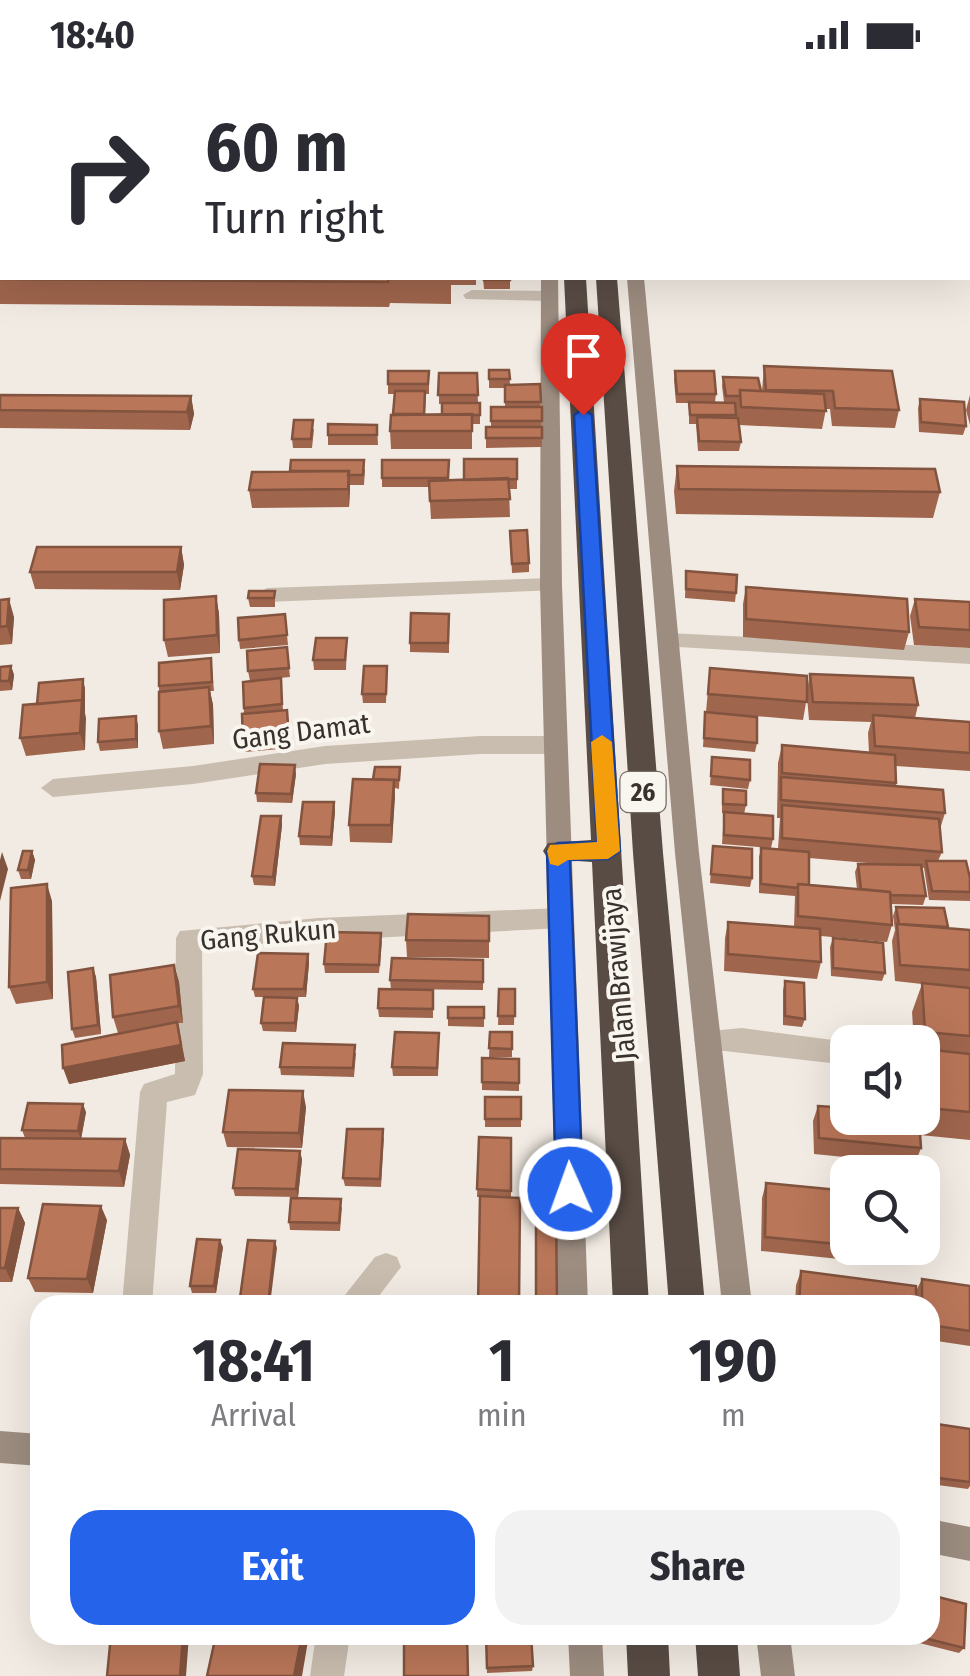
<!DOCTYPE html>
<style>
:root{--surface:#fff;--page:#f2f2f3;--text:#2b2b33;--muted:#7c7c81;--accent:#2563eb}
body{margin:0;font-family:"Fira Sans Condensed",sans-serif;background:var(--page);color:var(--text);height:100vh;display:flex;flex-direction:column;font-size:38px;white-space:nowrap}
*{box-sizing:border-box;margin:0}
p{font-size:32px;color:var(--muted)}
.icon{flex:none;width:55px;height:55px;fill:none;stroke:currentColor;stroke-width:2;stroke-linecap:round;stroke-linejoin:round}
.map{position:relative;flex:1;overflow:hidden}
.sheet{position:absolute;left:30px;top:1225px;width:910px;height:350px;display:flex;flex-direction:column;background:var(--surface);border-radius:30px;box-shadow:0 10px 40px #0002}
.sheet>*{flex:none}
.banner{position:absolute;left:0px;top:0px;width:970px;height:210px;box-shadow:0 10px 40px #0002;background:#fff;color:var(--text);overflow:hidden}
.buttons{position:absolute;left:830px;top:955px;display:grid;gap:20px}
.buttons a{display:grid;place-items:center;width:110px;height:110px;border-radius:20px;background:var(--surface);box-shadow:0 10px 40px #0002;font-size:50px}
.pin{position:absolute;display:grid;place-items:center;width:85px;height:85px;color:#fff;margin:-102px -42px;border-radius:50% 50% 50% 0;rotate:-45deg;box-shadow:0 0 10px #0007}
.pin .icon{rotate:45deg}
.me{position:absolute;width:110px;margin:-55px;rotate:358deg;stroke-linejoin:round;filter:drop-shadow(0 0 8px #0008)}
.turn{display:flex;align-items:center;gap:35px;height:210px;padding:0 40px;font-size:45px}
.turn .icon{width:130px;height:130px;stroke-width:2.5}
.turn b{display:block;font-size:70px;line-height:85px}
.eta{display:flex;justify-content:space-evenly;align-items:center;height:170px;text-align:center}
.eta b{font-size:60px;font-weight:700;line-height:70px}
.button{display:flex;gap:20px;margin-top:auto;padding:20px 40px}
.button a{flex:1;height:115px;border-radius:30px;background:var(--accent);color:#fff;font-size:40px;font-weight:700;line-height:115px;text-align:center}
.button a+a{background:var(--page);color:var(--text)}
.status{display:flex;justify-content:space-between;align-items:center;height:70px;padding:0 50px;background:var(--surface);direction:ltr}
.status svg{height:28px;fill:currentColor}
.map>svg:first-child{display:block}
</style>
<div class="status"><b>18:40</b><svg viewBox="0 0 49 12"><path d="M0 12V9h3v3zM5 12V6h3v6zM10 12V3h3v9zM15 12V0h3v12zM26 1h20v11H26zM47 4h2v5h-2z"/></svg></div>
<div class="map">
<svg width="970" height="1606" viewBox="0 0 970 1606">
<rect width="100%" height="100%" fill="#f2ebe3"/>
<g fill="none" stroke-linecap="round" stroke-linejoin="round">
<path fill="#c9bdaf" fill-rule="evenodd" d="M472,220L550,221L559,226L550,231L466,229L463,225Z
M551,508L559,510L562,515L559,520L267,532L256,525L267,518Z
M669,563L970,578V594L661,576L658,571L661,566Z
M742,958L848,972V995L698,978L694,970L698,962Z
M386,1183L397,1187L401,1197L372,1235H337L375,1187Z
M316,1565H350L344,1606H310Z"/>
<path fill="#c9bdaf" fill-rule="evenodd" d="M480,666H556L568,675L556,684H480L325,694L193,714L53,727L41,718L53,709L193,696L325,676Z
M561,838L570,841L574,848L570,855L561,858L202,877L203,1004L195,1025L167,1032L152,1235H122L140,1022L144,1014L175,1004L176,868L180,861L319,848Z"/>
<path fill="#9d8d81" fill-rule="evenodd" d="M535,0H551V2H536Z
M608,0H624V2H609Z
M541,208H558L562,515L588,1235H558L540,515Z
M627,208H644L699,783L752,1235H722L675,783Z
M0,1361L40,1364V1396L0,1393Z
M930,1449L970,1457V1491L930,1483Z
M568,1565H602L604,1606H570Z
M756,1565H790L795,1606H761Z"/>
<path fill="#594c45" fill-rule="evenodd" d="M555,0H573V2H555Z
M585,0H603V2H585Z
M564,208H586L649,1235H613L592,792L548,789L543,781L548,773L591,770Z
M596,208H617L663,783L705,1235H669L633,783Z
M626,1565H668L670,1606H628Z
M695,1565H737L740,1606H698Z"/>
</g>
<path fill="#9f654d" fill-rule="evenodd" d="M0,193L2,208H476V215H451V234L390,233L389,237L0,234Z
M483,208H510V219H484Z
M764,296L899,340L895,358L832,356L830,339H826L822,359L739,355L741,372L739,381H698L696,354H689V333H676L674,310L675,301L716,324L715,332H724L722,316L723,307L762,321Z
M489,300H509L510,314H540L542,377L486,378V357H491V337H505V318H489Z
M429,301V324H426L425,344H442V334H439V303H477L478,333H480V354H472V379H391L390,361L395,324H388V314Z
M0,325L191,326L194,344L190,360L0,358Z
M970,325V355L966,340Z
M920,329L966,356L963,365L919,362L918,338Z
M377,355L378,375H328V365Z
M314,359L312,378H293L292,369Z
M517,389V419H509L510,447L431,449L429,417H382V408L449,390V410H464Z
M677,396L940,422L933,448L676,444L674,421Z
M365,399L364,415H350L349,437L252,438L249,420Z
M510,461L529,493V502L512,503Z
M181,477L184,495L180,520L35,519L30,502Z
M686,501L736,523L735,532L685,528Z
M746,517L909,562L904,580L743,567V534Z
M275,521V537H250L248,528Z
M216,526L219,544L220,583L168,587L164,570Z
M915,529L970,532V578L914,575L910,546Z
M0,530L14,547L12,574L0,575Z
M285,544L288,575L240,579L239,570Z
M449,544V583L410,582V573Z
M347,568L346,600H314L313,590Z
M287,577L290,607L250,611L248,601Z
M211,588L214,621H210L213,635L214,674L163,679L159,661V616Z
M11,596L14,605L12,620L0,621V597Z
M710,598L807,620L810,604L918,635L915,648L970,652V701L896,696V716L945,743L940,759L942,782L938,791L970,808V831L929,830L924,798H921L926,826L923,835L891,834L892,855L887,872L821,866V892L817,909L724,901L725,868L728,852L794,857L795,826L759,823V787L761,778L778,779L780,748H777L778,693L782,675L869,683L868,663L871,652L809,650L807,627L803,650L706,642ZM809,788L879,794H858L855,802L857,819L809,815Z
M387,605L386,633H363L362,624Z
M281,608L283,640H287L291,678L245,682L243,673L244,638Z
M85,618V680L26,686L20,668L37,634Z
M705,642L757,673L755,682L703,677Z
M138,655V678L100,681L98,672Z
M712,687L750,710L748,719L710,715Z
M400,697L399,719L395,718L392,773L350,772L349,755L373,709Z
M296,704L292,733L257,732L256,723Z
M723,719L746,735L744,744L773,769L771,778L722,774L724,743H722V728Z
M335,741L332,776L300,775L299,766Z
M281,746L282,755L275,816L254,815L252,806Z
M713,776L752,808L750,817L710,813Z
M32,781L35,790L31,809H21L18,800Z
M52,831L53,929L16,934L9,917Z
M896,837L947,858L970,860V1070L920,1065L921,1078L915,1094L814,1084L813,1051L818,1036L848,1048H922V972H914L912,942L922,914L895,911L892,871L895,860L893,846Z
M489,846V888L407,887L406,870Z
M833,868L885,903L882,911L831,906L830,877Z
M382,871L379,903H325L324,894Z
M308,884L309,893L306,927H269L297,928L299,936L296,962L263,961L261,953L264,927H255L253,919Z
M483,890V920L393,919L433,920V948L379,947L378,938L391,919L390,910Z
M174,895L179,912L183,953H178L185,991L69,1014L118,963L113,947Z
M93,898L96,907L101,964L75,968L72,959Z
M785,911L805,949L802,957L783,955V920Z
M499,919H515L514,955H498Z
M448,937H484V957L448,956Z
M490,962H512V987H489Z
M439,971L438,1006H393L392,997Z
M356,983L354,1007L281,1005L280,997Z
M482,988L519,989V1021L482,1020Z
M485,1027H521V1057H485Z
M306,1037L302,1078L227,1077L223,1062Z
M86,1042L81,1069H125L130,1085L124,1117L0,1114V1068H25L22,1060Z
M384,1067L381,1117L345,1116L343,1108Z
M479,1067L511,1068V1127H477Z
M302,1089L298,1127L235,1126L233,1118Z
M766,1113L848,1121V1178H874L868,1192L761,1181L762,1128Z
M342,1137L340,1161L290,1160L289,1152Z
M0,1138H18L25,1153L12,1212H0Z
M107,1150L93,1223L35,1222L28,1208Z
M223,1177L216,1223H192L190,1216Z
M801,1201L916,1221L922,1209L970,1216V1276L930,1270V1235H795L796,1215Z
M930,1353L970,1359V1416L968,1419L930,1414Z
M486,1565L533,1596L532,1601L487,1603Z
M888,1565H930L964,1578L959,1583Z"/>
<path fill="#82533e" d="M191,326L194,344L190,360L187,342Z
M349,401L350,419L349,437L348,419Z
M181,477L184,495L180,520L177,502Z
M216,526L219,544L220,583L217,565Z
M9,529L14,547L12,574L7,556Z
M11,596L14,605L12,620L9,611Z
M83,609L85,618V643L86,648L85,680L80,663Z
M209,617L213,635L214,674L211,656Z
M136,646L138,655V678L136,669Z
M295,695L296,704L292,733L291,724Z
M394,710L395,727L392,773L391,755Z
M334,732L335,741L332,776L331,767Z
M281,746L282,755L275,816L273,807Z
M32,781L35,790L31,809L28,800Z
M2,782L8,799L0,831V790Z
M47,814L52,831L53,929L47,912Z
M308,884L309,893L306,927L304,919Z
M174,895L179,912L183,953L179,936Z
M93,898L96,907L101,964L98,955Z
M297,928L299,936L296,962L295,953Z
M177,952L185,991L69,1014L63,998Z
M303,1021L306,1037L302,1078L299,1063Z
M83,1034L86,1042L81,1069L78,1061Z
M125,1069L130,1085L124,1117L119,1101Z
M300,1081L302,1089L298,1127L296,1119Z
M101,1136L107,1150L93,1223L87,1209Z
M18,1138L25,1153L12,1212L5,1198Z
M220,1170L223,1177L216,1223L214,1216Z
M275,1171L277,1178L270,1235H268Z
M183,1565H189L186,1606H180Z
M302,1565H309L302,1606H294Z"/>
<path fill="#b97659" stroke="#82533e" stroke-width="2.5" d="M356,0H378V2H356Z
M470,0H504V2H470Z
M751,0H793V2H751Z
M798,0H841L842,2H798Z
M843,0H865V2H844Z
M879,0H915V2H880Z
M0,193H2V208H451H389L388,212L0,209Z
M484,208H510V210H484Z
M764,296L892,301L899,340L835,338L833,321L766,320Z
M489,300H509L510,309H489Z
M388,301H429L428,314H388Z
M675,301H714L716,324H677Z
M439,303H477L478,325H438Z
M723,307L758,308L761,321L740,320V326H726Z
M540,314L541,332H505V315Z
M740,320L824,324L826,341L741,337Z
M395,321H425L424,344H393Z
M0,325L191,326L187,342L0,340Z
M920,329L964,332L966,356L921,352Z
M689,332L735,333L736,345H690Z
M442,333H480V345L442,344Z
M491,337H542V351H491Z
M472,344V361H390L391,345Z
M697,347L738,348L741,372L699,371Z
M294,350H313L311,369H292Z
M328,354L377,355V365H328Z
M486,357H542V368H486Z
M464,389H517V409L464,410Z
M291,390H364L363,405H348L349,401H290Z
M382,390H449L448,408H382Z
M677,396L935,399L940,422L679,419Z
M349,401L348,419L249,420L252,402Z
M508,408L510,429L430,431L429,411Z
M527,460L529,493L512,494L510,461Z
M37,477H181L177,502H30Z
M686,501L737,505L736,523L686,519Z
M746,517L907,529L909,562L746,549Z
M249,521H275L274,528H248Z
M216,526L217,565L164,570V530Z
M9,529L7,556L0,557V530Z
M915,529L970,532V560L919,557Z
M411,543L449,544L448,573H410Z
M285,544L287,565L239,570L238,548Z
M316,568H347L345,590H313Z
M287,577L289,598L248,601L247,581Z
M211,588L212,612L159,616V593Z
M11,596L9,611H0V597Z
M364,596H387L386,624H362Z
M710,598L807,606V632L708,624Z
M810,604L913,608L918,635L813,632Z
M281,608L282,634L244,638L243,612Z
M83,609L82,633V630L37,634L39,613Z
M209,617L211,656L159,661V622Z
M82,630L80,663L20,668L23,635Z
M287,640L289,669L243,673L242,644Z
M705,642L757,647V673L704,668Z
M873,645L970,652V683L875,676Z
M136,646V669L98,672L99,649Z
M782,675L895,685L896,713L782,703Z
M712,687L750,690V710L711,706Z
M260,694L295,695L291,724L256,723Z
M375,697H400L399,710L373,709Z
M781,707L943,720L945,743L781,730Z
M353,709L394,710L391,755H349Z
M723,719L746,721V735L723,734Z
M303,732H334L331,767L299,766Z
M782,735L939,749L942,782L782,768Z
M724,742L773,746V769L724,765Z
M261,746H281L273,807L252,806Z
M713,776L752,779V808L711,804Z
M761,778L809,782V815L798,814V818L761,814Z
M23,781H32L28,800H18Z
M926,791H966L970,808V822L932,821Z
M858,794L921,795L926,826L891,825L890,822L861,819Z
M47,814V912L9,917L11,818Z
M798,814L890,822L892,855L798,846Z
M896,837L944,838L948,857L899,854Z
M408,844L489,846V871L406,870Z
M728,852L820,859L821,892L728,884Z
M897,854L970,860V900L900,895Z
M327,862L381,863L379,895L324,894Z
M833,868L883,873L885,903L833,898Z
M258,883L308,884L304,919H253Z
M392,888L483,890V912L390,910Z
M174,895L179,936L113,947L110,905Z
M93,898L98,955L72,959L68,902Z
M785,911L804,913L805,949L785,946Z
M922,913L970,918V966L925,962Z
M379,919L433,920V939L378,938Z
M499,919H515V946H498Z
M264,927L297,928L295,953H261Z
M448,937H484V948H448Z
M177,952L181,975L63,998L62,975Z
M395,962L439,963L437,998L392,997Z
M490,962H512V979L489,978Z
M283,973L355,975L353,998L280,997Z
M924,979L970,984V1042L928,1038Z
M482,988L519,989V1013L482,1012Z
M229,1020L303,1021L299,1063L223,1062Z
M485,1027H521V1049H485Z
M28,1033L83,1034L78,1061L22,1060Z
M818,1036L848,1038V1048H919L921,1078L819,1068Z
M347,1059H383L380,1109L343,1108Z
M479,1067L511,1068V1121L477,1119Z
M0,1068L125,1069L119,1101L0,1099Z
M238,1079L300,1081L296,1119L233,1118Z
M766,1113L848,1121V1175L765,1167Z
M480,1126L520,1128L519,1235H478Z
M291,1128L341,1129L339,1153L289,1152Z
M536,1133L556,1134L557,1235H536Z
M43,1134L101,1136L87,1209L28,1208Z
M0,1138H18L5,1198H0Z
M197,1169L220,1170L214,1216H190Z
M248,1170L275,1171L268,1235H239Z
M801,1201L916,1216V1235H799Z
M922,1209L970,1216V1261L930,1255V1235H922Z
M930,1353L970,1359V1412L930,1407Z
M930,1525L966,1534L964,1578L912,1565H930Z
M111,1565H183L180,1606H107Z
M216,1565H302L294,1606H207Z
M404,1565H467L468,1606H404Z
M486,1565H531L533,1596L487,1598Z"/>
<path fill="#2563eb" stroke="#184099" stroke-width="2.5" d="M583,339L592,345L620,781L608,789L570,790L583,1119L579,1127L570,1131L560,1127L556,1119L547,781L558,773L597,772L574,345Z"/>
<path fill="#f59e0b" d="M602,665L612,672L620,781L608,789L568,790L558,796L550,794L547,781L550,775L597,772L591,672Z"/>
<g text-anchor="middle" stroke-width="8" stroke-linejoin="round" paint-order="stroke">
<rect fill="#f9f5ef" stroke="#736c66" stroke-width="2.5" x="620.5" y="702" width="45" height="40" rx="8"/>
<g font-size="25" font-weight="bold" fill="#39312c">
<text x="643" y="731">26</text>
</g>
<g font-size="28" fill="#39312c" stroke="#f9f5ef">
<text transform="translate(301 661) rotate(-7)" y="10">Gang Damat</text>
<text transform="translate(268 864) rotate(-5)" y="10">Gang Rukun</text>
<text transform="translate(618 904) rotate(-95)" y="10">Jalan Brawijaya</text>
</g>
</g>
</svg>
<div class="buttons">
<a><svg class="icon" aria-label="sound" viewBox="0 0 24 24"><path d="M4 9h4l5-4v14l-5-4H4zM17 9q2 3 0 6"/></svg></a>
<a><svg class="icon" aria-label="search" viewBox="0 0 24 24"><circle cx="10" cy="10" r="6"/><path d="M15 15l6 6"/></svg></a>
</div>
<div class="pin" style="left:583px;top:345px;background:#d93025"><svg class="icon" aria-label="arrive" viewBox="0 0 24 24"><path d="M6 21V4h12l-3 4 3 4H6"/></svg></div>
<svg class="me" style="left:570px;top:1119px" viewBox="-20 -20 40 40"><circle r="17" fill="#2563eb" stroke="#fff" stroke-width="3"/><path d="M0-11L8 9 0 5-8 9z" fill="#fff"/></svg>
<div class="banner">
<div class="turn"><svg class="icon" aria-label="right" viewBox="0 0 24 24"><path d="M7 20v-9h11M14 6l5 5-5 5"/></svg><div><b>60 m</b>Turn right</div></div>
</div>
<section class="sheet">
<div class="eta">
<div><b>18:41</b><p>Arrival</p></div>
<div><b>1</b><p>min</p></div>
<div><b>190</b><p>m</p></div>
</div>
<div class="button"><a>Exit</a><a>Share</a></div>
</section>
</div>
